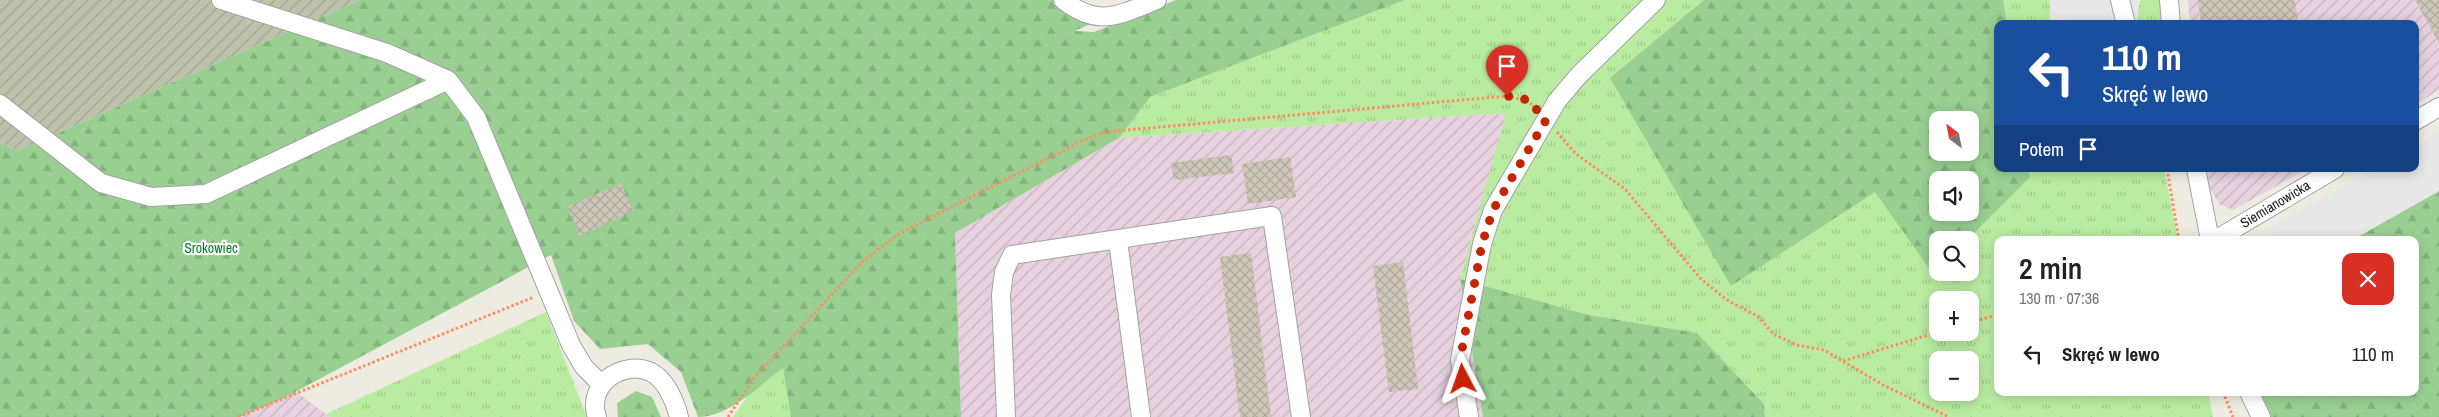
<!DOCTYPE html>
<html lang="pl">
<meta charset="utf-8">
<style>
:root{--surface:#fff;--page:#f2f2f2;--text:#202124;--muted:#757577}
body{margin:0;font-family:"Archivo Narrow",sans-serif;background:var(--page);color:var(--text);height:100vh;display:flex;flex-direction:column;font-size:19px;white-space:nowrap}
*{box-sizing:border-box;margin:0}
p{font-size:16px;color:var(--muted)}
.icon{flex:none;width:28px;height:28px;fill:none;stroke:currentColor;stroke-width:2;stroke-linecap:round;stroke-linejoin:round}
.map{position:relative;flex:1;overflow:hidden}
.sheet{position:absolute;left:1994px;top:236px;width:425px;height:160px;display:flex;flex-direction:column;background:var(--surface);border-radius:10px;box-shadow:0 2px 12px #0003}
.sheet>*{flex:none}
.hud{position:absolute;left:1994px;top:20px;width:425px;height:152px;border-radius:10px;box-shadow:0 2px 12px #0003;background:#1a4fa0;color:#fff;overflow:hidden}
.needle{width:32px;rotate:328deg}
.fabs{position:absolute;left:1929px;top:111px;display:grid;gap:10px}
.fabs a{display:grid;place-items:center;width:50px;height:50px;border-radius:10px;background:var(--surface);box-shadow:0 2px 12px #0003;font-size:25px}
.pin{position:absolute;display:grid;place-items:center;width:42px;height:42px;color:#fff;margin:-51px -21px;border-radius:50% 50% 50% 0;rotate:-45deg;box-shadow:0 0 5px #0007}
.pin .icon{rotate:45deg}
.me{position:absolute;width:55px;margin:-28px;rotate:356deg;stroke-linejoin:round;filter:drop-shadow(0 0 4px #0008)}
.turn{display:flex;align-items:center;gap:18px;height:105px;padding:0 25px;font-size:22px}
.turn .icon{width:65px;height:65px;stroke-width:2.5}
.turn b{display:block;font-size:35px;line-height:42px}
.then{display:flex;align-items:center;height:48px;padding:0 25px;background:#0003;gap:10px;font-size:19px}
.round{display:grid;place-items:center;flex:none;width:52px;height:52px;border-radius:10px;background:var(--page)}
.head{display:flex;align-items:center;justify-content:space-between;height:85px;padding:0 25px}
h1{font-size:30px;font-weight:600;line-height:38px}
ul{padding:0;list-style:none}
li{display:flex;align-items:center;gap:15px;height:65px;padding:0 25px}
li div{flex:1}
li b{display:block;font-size:19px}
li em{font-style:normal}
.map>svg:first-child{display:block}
</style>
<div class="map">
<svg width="2439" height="417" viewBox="0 0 2439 417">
<defs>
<pattern id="industrial-furrows" width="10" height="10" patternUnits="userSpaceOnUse" patternTransform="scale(1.25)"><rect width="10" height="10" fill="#e7d1df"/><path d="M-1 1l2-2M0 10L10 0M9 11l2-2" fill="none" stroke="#c6b3bf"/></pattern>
<pattern id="construction-furrows" width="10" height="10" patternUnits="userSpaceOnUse" patternTransform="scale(1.25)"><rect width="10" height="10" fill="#bec2ab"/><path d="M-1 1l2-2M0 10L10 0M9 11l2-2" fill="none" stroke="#a3a693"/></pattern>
<pattern id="grass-tufts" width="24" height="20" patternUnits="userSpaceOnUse" patternTransform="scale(1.25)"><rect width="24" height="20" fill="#b9eca1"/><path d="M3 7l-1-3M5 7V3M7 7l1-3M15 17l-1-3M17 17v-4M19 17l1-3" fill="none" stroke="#9eca8a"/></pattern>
<pattern id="forest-firs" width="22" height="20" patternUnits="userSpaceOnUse" patternTransform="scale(1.25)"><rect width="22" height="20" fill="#99d092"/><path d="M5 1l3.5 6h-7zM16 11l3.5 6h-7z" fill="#83b27d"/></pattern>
<pattern id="building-cross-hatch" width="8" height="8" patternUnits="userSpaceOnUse" patternTransform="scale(1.25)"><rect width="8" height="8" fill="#cdc6b9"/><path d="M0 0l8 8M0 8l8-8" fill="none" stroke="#afaa9e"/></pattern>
</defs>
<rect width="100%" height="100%" fill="#eeece0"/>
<path fill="url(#industrial-furrows)" d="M2188,0H2439V90L2415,105V24H2190Z
M1507,113L1460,279L1483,417H961L955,233L1119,138Z
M2207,169H2307L2233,210L2219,204L2209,186Z
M287,385L330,417H204Z"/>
<path fill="url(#construction-furrows)" d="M0,0H360L17,151L0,143Z"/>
<path fill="url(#grass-tufts)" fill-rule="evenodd" d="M1405,0H2050V24H1998V169H2164L2178,240H1998V392L2208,393L2213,417H1765L1764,404L1697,333L1589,315L1460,279L1506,113L1119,138L1150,97ZM1938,120H1970V152H1938ZM1938,180H1970V212H1938ZM1938,240H1970V272H1938ZM1938,300H1970V332H1938ZM1938,360H1970V392H1938Z
M2140,0H2160L2161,24H2140L2137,19Z
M546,312L587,417H330L326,414Z
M783,368L791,417H733L748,395Z"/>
<path fill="url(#forest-firs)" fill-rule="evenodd" d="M360,0H1073L1105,17L1075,31L1094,32L1176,0H1405L1150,97L1119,138L955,233L961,417H791L783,368C759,386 729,417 698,417L681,372L648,344L600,349L574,321L551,255L282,399L239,417H0V143L17,151Z
M1704,0H2003L2007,24H1998V169H2028L2030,177L1967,240H1938L1937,270L1933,274L1875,192L1731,286L1610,78ZM1938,120H1970V152H1938ZM1938,180H1970V212H1938Z
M2439,191V417H2271L2258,393L2415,392V240H2352Z
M1460,279L1589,315L1697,333L1764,404L1765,417H1483Z
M636,391L652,397L661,417H618L617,403Z"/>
<path fill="#e7e7e7" d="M2051,0H2140L2135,18L2140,24H2084L2050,15Z
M2439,132V191L2352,240H2268L2271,226L2377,169H2415V146Z"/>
<path fill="url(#building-cross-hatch)" d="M2198,0H2295L2298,24H2201Z
M2415,0H2439V43Z
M1231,155L1234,173L1174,180L1171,163Z
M1290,157L1296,197L1248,204L1242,164Z
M621,183L633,211L580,236L567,207Z
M1251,253L1271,417H1240L1220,257Z
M1403,262L1418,389L1389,392L1373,266Z"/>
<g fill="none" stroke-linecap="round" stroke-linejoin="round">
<defs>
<path id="minor" d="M221,0L387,53L448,80L476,117L571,345L584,367L601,384
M1063,0C1099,28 1119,15 1157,0
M2120,0L2126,24
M2169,0L2171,24
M0,104L101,183L151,197L206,194L448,80
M2415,121L2439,107
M2196,169L2210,240
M1118,240L1141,417
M2215,240L2335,169
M2249,392L2261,417
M597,417C586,385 622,359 651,372C666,380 675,401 679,417
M1006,417L1001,295L1004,272L1012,255L1272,216L1301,417
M1469,417L1460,360L1482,244L1493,210L1557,101L1579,75L1656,0"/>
</defs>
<use href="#minor" stroke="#a2a2a2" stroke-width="20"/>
<path stroke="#ff8c5f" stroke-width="3" stroke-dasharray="2.5 2.5" stroke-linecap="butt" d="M1557,132L1576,154L1625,189L1701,279L1727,300L1759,317L1773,334L1797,345L1824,350L1883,385L1949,417
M2167,169L2179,240
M1970,322L1998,315
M1843,361L1938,332
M2223,392L2233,417
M238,417L534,297
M728,417L754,378L862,262L900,233L1082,141L1105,132L1507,96L1528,101L1534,107"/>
<use href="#minor" stroke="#fff" stroke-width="18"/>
</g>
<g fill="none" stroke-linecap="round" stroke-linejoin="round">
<path stroke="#c62400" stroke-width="9" stroke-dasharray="0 16.2" d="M1463,379L1460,360L1482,244L1493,210L1546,120L1528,100L1507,96"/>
</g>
<g text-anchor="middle" stroke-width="4.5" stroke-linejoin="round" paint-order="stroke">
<g font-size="14" fill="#1b1b1b" stroke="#fff">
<text transform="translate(2275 204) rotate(-31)" y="5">Siemianowicka</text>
</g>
<g font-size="14" fill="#057e24" stroke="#fff">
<text x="211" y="253">Srokowiec</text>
</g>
</g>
</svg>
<div class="fabs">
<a><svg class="needle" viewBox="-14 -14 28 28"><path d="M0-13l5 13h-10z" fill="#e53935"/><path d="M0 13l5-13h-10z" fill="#757577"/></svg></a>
<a><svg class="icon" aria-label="sound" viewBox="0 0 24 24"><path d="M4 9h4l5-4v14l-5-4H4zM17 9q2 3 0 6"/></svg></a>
<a><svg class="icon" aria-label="search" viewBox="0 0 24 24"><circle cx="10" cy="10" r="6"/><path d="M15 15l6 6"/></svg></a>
<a>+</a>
<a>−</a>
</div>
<div class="pin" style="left:1507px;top:96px;background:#d93025"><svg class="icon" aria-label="arrive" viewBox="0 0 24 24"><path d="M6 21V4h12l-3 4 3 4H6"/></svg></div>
<svg class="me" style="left:1463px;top:379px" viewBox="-20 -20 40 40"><path d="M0-17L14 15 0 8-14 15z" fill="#c62400" stroke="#fff" stroke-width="4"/></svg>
<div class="hud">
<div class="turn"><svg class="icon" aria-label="left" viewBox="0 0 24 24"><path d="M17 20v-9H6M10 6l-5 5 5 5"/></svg><div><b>110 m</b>Skręć w lewo</div></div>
<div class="then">Potem<svg class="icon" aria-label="arrive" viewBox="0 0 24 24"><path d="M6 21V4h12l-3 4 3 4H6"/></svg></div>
</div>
<section class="sheet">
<div class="head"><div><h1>2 min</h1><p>130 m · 07:36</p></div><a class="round" style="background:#d93025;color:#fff"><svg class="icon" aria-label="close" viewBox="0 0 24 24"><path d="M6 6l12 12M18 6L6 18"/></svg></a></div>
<ul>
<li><svg class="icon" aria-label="left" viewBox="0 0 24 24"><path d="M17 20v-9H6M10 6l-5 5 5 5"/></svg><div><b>Skręć w lewo</b></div><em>110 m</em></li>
</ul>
</section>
</div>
